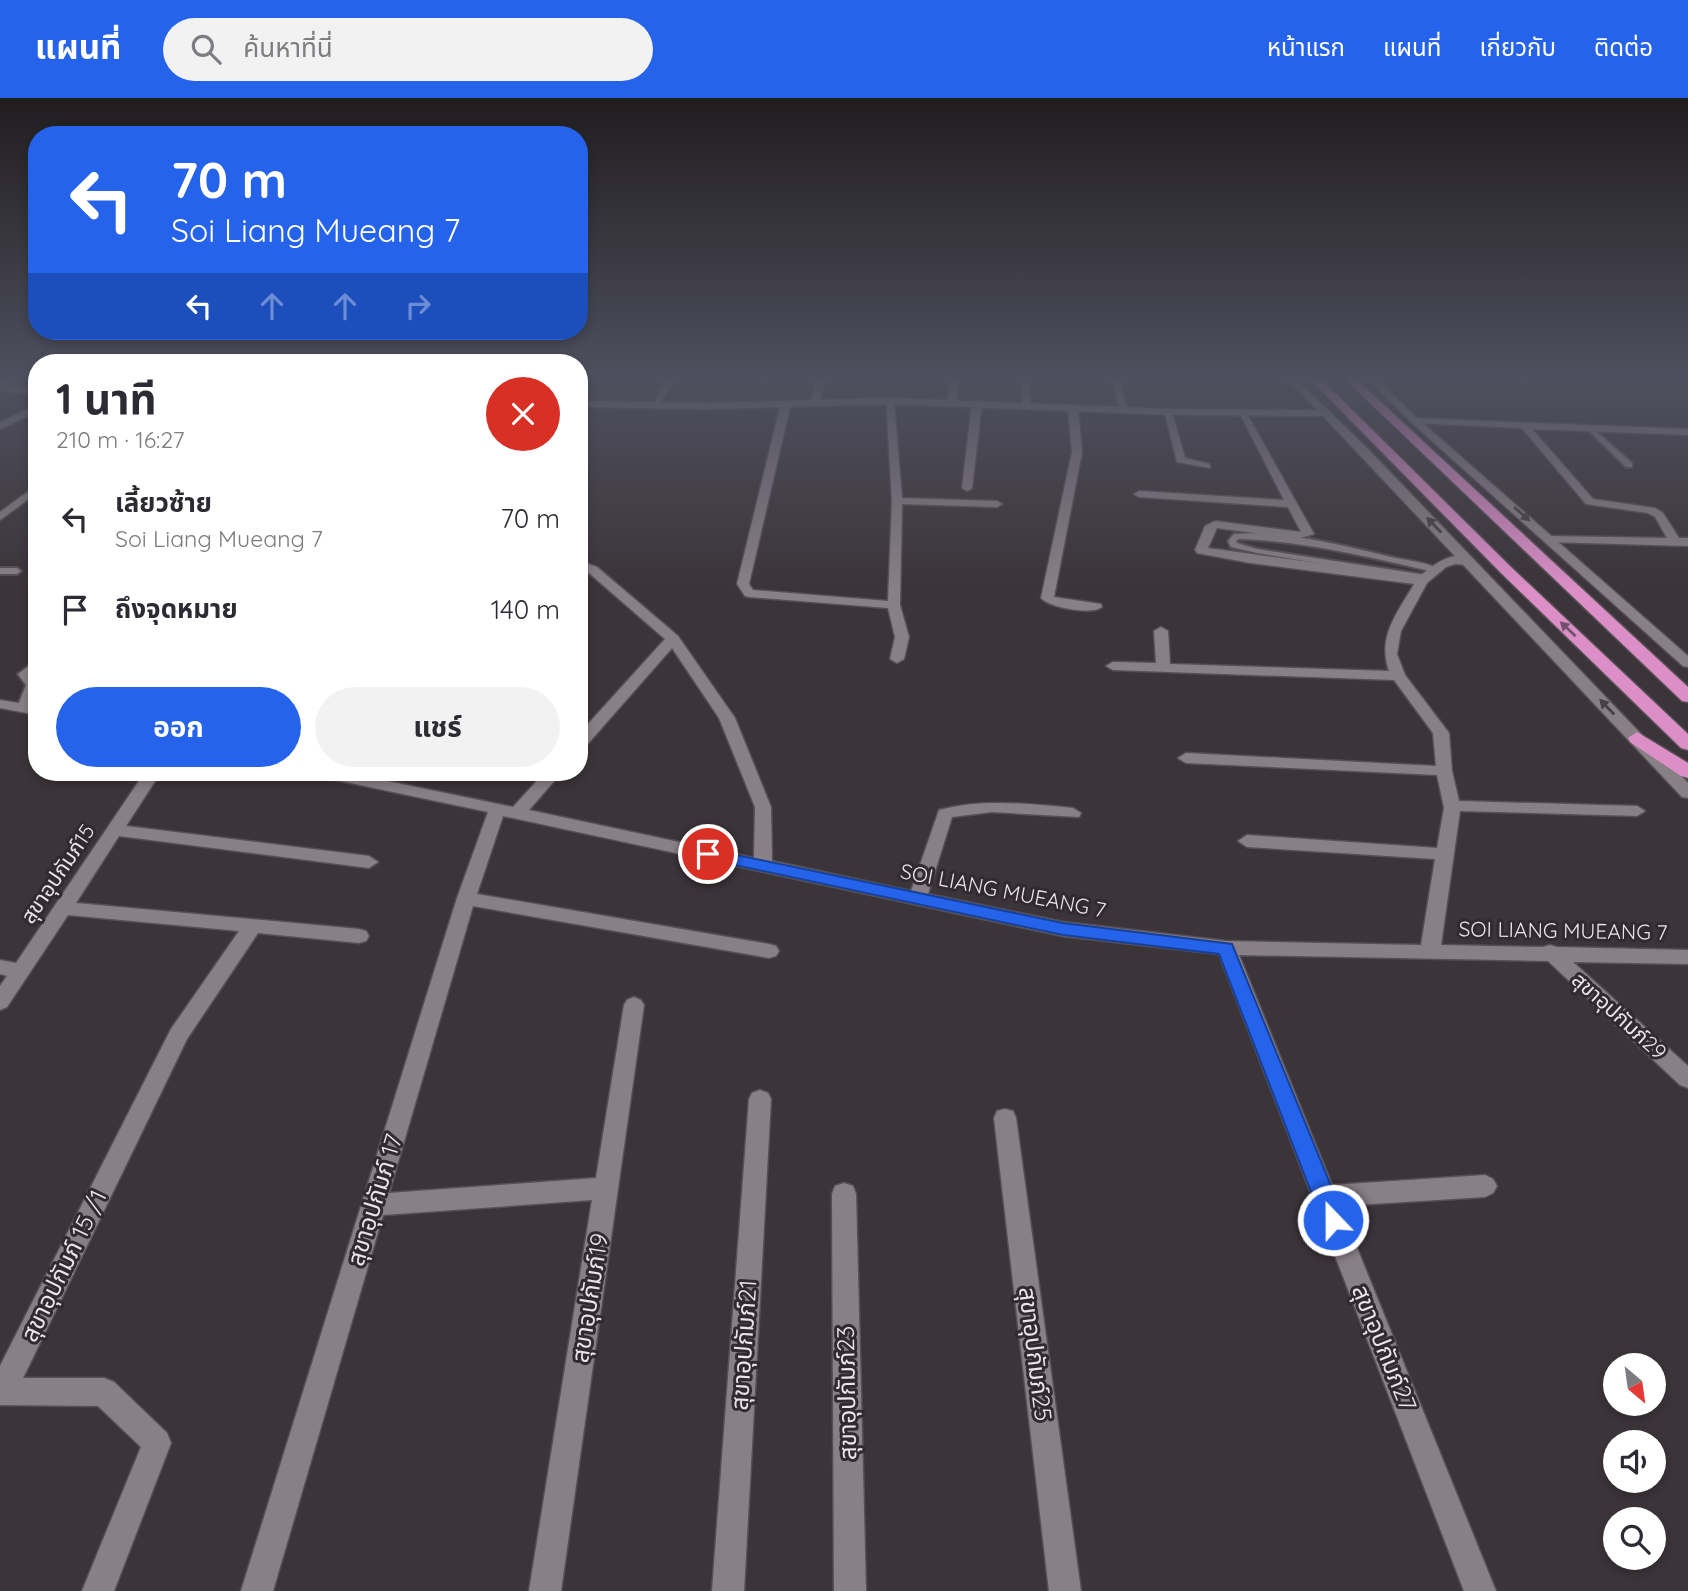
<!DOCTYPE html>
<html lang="th">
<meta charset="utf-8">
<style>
:root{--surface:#fff;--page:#f2f2f3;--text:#2b2b33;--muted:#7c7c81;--accent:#2563eb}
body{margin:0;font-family:Quicksand,"Noto Sans Thai",sans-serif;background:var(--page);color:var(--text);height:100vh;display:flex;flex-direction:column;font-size:26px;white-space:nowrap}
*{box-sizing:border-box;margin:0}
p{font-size:23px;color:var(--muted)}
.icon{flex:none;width:38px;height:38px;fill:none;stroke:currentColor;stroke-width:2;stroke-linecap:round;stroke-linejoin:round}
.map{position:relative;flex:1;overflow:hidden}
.side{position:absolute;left:28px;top:256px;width:560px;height:427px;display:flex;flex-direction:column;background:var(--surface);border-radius:28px;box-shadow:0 4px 10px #0003}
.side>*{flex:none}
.banner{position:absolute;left:28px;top:28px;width:560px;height:214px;border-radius:28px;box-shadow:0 4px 10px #0003;background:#2563eb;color:#fff;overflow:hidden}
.needle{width:46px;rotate:151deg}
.fabs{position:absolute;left:1603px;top:1255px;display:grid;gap:14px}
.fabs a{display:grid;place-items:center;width:63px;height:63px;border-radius:50%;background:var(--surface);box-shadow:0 4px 10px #0003;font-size:35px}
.pin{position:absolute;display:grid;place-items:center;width:60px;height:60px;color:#fff;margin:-30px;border:4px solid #fff;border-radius:50%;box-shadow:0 2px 7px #0007}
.me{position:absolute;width:77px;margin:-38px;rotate:338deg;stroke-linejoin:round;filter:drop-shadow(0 0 5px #0008)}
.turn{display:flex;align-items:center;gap:24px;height:147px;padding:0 28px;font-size:32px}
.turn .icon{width:91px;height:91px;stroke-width:2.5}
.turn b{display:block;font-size:49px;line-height:60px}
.lanes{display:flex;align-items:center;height:66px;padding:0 28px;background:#0003;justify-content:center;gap:35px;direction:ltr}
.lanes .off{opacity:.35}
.round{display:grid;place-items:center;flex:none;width:74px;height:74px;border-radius:37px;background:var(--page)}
.overview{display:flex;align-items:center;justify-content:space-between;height:119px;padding:0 28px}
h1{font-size:42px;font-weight:700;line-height:52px}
.button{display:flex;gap:14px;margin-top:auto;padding:14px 28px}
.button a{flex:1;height:80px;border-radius:42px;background:var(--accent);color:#fff;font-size:28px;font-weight:700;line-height:80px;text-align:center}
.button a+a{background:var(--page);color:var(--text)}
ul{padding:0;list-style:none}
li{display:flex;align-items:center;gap:21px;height:91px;padding:0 28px}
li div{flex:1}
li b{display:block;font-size:26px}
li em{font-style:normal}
header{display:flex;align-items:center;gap:42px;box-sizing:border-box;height:98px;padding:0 35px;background:var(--accent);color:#fff}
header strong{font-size:33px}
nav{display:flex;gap:38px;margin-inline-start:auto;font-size:24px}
.search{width:490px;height:63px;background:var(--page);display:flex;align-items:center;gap:18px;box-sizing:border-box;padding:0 24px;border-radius:38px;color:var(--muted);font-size:26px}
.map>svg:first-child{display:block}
</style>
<header>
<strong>แผนที่</strong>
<div class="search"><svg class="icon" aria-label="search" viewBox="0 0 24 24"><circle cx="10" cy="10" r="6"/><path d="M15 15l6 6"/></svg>ค้นหาที่นี่</div>
<nav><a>หน้าแรก</a><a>แผนที่</a><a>เกี่ยวกับ</a><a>ติดต่อ</a></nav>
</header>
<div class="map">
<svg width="1688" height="1493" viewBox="0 0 1688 1493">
<rect width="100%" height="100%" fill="#3b3439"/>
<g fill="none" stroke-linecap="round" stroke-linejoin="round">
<defs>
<path id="lane" d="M1587,329H1591L1632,365V369H1626L1587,331Z
M1234,436C1281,431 1350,449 1396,460C1410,463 1427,464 1438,471L1434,474C1369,459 1306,443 1239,441L1236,443L1237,445L1257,451L1426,477L1430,480L1426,483L1257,455L1231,449L1228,443Z
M0,470H17L21,473L17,476H0Z
M37,562V570L28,577L33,582L37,581V588L26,612H18L17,610L26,587L18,576Z"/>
<path id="street" d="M0,282H13L0,288Z
M665,282H673L658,310H652Z
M816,282H824L821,304L816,307L811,304Z
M950,282H958V304L953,307L948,304Z
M1021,282H1029L1031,310L1023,308Z
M1112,282H1120L1128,314L1120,312Z
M886,301L894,303L902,400L997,403L1002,406L997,409L902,406L900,507L909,539L904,561L897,565L890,561L895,539L888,510L749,499L745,498L737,486L781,305L786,302L791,305L749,486L753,492L888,503L892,403Z
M977,302L982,305L972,390L967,393L962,390L972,305Z
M37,307V314L0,331V324Z
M1073,307L1078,310L1082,354L1054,499L1101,506L1102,509C1092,517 1050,510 1041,500L1072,354L1068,310Z
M1164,312L1172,314L1185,360L1210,366V370L1177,364Z
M1238,312L1246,314L1314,436L1297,441L1217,430L1208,450L1419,479C1434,466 1456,449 1475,463L1469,467L1455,466L1446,469L1427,485L1401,533L1397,556L1405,577L1449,635L1452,673L1459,703L1637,708L1645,713L1637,718L1460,713L1441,847L1543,849L1550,847L1557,849L1688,852V866L1573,864L1688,968V990L1680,987L1548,863L1239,857L1332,1087L1485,1077L1493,1081L1497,1088L1493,1095L1485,1099L1340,1108L1496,1493H1464L1219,856L1063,838L503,718L477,796L769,846L776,848L779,853L776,858L769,860L473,808L389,1095L596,1080L624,907L627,902L634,899L641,902L644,907L561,1493H529L592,1102L383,1117L273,1493H241L457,800L488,714L322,679L314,674H344L513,709L545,674H562L529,712L754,760L755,709L719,620L672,550L585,649L579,651V636L665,541L589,475L579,471V463L597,469L678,538L735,620L771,709L772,763L911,793L939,712C984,700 1027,706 1073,710L1081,715L1079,719L992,714L952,719L928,796L1063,824L1226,843L1421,847L1435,761L1247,749L1238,743L1247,737L1437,750L1444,710L1437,677L1186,665L1178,660L1186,655L1436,668L1433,635L1394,582L1113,572L1106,568L1113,564L1156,565L1154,533L1161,529L1168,533L1170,566L1389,573C1377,538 1397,516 1414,486L1250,465L1197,455L1195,452L1205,428L1215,423L1301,434L1288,409L1139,399L1134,396L1139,393L1284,402Z
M1415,320L1688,331V337L1532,331L1593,401L1655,410L1663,415L1679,440H1688V448L1547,444V440L1551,438L1667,440L1655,419L1648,415L1586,406L1522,330L1412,325L1410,323Z
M37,387V395L0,422V414Z
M0,602L37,608V617L0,610Z
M145,674H161L126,728L369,758L378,764L369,770L119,738L76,805L359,831L366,833L369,838L366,843L359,845L258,835L187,941L23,1280H104L114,1284L167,1335L171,1345L114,1493H82L141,1349L98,1308L0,1307V1268L171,931L239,833L68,817L7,909L0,912V888L7,878L0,876V862L16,865Z
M760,992L768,995L771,1001L744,1493H712L749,1001L752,995Z
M1005,1011L1013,1013L1016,1020L1081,1493H1049L994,1020L997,1013Z
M844,1085L853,1088L856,1096L866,1493H834L832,1096L835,1088Z"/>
<path id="secondary" d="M1288,282H1297L1368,351L1688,685V700L1682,699L1323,318L1173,317L889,306L708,311L579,309V303L708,305L889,300L1173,311L1317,312Z
M1369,282H1378L1418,321L1688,558V569L1683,568L1412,325Z
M0,287L37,290V296L0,293Z"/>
<path id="highway" d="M1311,282H1322L1511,469L1688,636V652L1681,650L1501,475Z
M1346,282H1357L1688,589V604L1682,603Z
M1637,634L1688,665V680L1681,678L1630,644L1628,640Z"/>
</defs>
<use href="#lane" stroke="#565054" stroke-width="4"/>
<use href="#street" stroke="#565054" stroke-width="3"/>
<use href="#secondary" stroke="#565054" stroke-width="3"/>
<use href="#highway" stroke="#565054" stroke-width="3"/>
<use href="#lane" fill="#898086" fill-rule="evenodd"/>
<use href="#street" fill="#898086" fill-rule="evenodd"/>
<use href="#secondary" fill="#898086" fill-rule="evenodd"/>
<use href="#highway" fill="#dc8ec7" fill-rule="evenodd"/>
</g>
<defs><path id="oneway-solid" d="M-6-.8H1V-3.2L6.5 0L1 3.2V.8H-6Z" transform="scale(1.75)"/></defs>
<g fill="#474045">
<use href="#oneway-solid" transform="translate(1522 416) rotate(41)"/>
<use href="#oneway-solid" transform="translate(1434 427) rotate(-134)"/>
<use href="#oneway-solid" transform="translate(1607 609) rotate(-134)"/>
</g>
<use fill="#75526c" href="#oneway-solid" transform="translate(1568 531) rotate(-137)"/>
<linearGradient id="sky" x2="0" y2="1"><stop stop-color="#201d1f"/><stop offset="0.57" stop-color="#4f505f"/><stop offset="1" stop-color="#4f505f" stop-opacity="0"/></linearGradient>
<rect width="1688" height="491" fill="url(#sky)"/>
<path fill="#2563eb" stroke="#184099" stroke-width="2" d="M708,751L1063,825L1232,846L1345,1122L1341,1129L1333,1132L1325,1129L1322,1122L1219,856L1063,837L702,760L700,756Z"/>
<g text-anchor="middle" stroke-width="6" stroke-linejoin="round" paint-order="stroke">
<g font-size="21" fill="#eae5e9" stroke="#312a2f">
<text transform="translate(58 776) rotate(-56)" y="7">สุขาอุปกัมภ์15</text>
<text transform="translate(1003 793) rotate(11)" y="7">SOI LIANG MUEANG 7</text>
<text transform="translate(1563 833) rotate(1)" y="7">SOI LIANG MUEANG 7</text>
<text transform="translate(1619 918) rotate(42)" y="7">สุขาอุปกัมภ์29</text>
</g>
<g font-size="24" fill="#eae5e9" stroke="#312a2f">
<text transform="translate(375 1102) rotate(-73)" y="8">สุขาอุปกัมภ์ 17</text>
<text transform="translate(64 1168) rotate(-64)" y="8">สุขาอุปกัมภ์ 15 /1</text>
<text transform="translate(590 1200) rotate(-81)" y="8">สุขาอุปกัมภ์19</text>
<text transform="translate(744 1247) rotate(-86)" y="8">สุขาอุปกัมภ์21</text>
<text transform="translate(1384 1250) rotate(68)" y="8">สุขาอุปกัมภ์27</text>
<text transform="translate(1035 1256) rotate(83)" y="8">สุขาอุปกัมภ์25</text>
<text transform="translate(847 1295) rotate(-91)" y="8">สุขาอุปกัมภ์23</text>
</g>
</g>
</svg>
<div class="fabs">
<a><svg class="needle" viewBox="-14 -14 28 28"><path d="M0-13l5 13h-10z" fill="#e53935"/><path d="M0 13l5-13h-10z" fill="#7c7c81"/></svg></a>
<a><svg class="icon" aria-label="sound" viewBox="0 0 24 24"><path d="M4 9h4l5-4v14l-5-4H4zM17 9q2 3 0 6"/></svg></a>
<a><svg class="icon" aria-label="search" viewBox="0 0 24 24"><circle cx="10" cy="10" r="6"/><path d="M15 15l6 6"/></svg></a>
</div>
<div class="pin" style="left:708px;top:756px;background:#d93025"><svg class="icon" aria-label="arrive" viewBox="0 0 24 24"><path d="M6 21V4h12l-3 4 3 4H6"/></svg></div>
<svg class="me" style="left:1333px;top:1122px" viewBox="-20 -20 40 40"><circle r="17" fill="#2563eb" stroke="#fff" stroke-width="3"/><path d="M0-11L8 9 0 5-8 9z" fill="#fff"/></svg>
<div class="banner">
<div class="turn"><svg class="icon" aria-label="left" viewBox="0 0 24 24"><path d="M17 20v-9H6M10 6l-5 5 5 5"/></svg><div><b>70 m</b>Soi Liang Mueang 7</div></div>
<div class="lanes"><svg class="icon" aria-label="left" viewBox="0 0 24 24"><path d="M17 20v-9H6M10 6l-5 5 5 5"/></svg><svg class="icon off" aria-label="ahead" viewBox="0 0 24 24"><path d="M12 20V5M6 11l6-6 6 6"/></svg><svg class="icon off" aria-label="ahead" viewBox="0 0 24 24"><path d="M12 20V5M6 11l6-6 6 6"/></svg><svg class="icon off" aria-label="right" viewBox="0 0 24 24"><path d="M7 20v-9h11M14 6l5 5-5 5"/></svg></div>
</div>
<section class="side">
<div class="overview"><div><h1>1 นาที</h1><p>210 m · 16:27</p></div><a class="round" style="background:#d93025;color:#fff"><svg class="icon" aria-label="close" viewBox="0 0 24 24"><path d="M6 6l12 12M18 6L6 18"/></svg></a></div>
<ul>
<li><svg class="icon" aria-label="left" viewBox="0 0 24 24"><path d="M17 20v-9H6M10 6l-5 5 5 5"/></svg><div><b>เลี้ยวซ้าย</b><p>Soi Liang Mueang 7</p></div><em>70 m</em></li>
<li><svg class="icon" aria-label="arrive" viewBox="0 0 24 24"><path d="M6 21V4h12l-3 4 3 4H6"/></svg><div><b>ถึงจุดหมาย</b></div><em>140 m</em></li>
</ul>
<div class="button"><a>ออก</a><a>แชร์</a></div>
</section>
</div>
